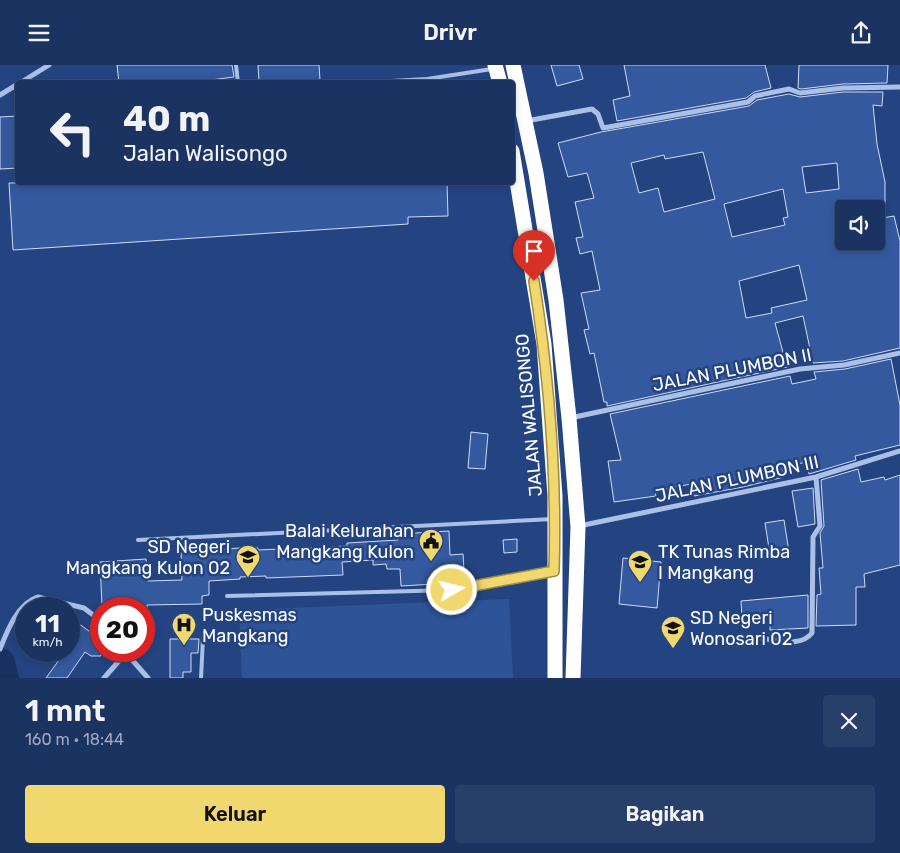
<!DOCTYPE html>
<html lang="id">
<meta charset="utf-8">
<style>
:root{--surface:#1b3361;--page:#283f6a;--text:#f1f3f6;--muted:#a0aabd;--line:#394e76;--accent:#f1d86e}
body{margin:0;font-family:Rubik,sans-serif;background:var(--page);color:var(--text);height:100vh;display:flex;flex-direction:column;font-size:19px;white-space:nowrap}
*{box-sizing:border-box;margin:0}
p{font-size:16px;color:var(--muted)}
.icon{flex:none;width:28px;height:28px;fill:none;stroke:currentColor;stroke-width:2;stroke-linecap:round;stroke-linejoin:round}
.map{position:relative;height:613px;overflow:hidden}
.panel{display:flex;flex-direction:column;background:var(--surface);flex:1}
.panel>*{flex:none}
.guide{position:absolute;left:15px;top:15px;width:500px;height:105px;border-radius:5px;box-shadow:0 2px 8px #0003,0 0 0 1px var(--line);background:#1b3361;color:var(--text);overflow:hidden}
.fabs{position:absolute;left:835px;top:135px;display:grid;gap:10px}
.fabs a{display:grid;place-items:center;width:50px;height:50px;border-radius:5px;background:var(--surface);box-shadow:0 2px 8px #0003,0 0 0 1px var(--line);font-size:25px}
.speed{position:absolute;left:15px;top:532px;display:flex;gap:10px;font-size:25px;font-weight:700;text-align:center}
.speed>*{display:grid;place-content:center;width:65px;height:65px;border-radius:50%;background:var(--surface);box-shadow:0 2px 8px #0003,0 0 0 1px var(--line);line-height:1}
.speed small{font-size:12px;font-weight:400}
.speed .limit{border:8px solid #d22;background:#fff;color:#111}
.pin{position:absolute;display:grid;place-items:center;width:42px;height:42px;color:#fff;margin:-51px -21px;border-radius:50% 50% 50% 0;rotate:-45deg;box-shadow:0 0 5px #0007}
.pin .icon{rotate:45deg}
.me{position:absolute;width:55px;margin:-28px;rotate:82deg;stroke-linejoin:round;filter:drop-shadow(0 0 4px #0008)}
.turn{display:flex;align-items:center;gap:18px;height:105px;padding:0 25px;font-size:22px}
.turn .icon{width:65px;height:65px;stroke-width:2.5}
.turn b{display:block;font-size:35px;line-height:42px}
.round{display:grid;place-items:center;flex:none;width:52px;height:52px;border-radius:5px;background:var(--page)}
.headline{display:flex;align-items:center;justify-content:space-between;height:85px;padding:0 25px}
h1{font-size:30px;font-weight:600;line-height:38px}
.primary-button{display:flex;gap:10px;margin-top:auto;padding:10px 25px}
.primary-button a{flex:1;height:58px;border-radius:5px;background:var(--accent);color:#111;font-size:20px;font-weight:600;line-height:58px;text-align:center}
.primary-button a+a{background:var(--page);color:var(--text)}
header{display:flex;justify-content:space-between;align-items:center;height:65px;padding:0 25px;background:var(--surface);font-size:22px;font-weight:600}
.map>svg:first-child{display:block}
</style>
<header><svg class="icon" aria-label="menu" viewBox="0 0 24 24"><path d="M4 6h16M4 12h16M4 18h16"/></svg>Drivr<svg class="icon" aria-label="share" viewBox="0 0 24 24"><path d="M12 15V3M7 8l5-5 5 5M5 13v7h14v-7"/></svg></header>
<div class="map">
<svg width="900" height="613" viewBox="0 0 900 613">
<rect width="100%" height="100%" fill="#244481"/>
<path fill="#2e5498" d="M509,534L513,613H242L239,545Z"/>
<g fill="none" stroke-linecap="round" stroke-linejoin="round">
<path stroke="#193161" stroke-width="30" d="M0,598L4,613"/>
</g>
<path fill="#34599e" stroke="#cedcf5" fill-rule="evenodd" d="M117,0H232L234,12L187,18H119Z
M258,0H319L320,15L259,17Z
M551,0H579L583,14L557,21Z
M624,0H765L771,23L754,27L746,33L617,56L613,35L630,31Z
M799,0H888L887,18L843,19L801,24L798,23Z
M843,27H883L882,41L873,40L877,79L885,117V144H844V176H876V154L894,151L900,176V283L843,296L813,298L803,251L775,258L787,302L607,341V337H604L594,288L590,289L584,265L589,264L581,228L600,225L592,186L580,189L576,173L583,172L575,137L594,133L587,108L568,112L558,78L601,67L749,41L757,35L789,29L800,32ZM703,87L715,134L664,147L658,123L639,128L631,98L664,90L665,94ZM837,98L839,124L806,128L802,102ZM783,124L788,152L783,153L785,160L732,172L724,139ZM799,200L807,235L771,243L772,248L746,253L739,216Z
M18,51V103L0,104V52Z
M9,118H447L448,151L408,152V159L13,185Z
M891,294L900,340V380L855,391L856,395L809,409L806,397L782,403L784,412L743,422L694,431L691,419L655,426L656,431L614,437L608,396L621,395L610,349L790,311L792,319L816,314L814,307L845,304Z
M471,367L488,369L485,404L468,403Z
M858,404L861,417L884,412L885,415L900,410V500L864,509L865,522H856V560L816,561L817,530L821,529L819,503H823L820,468L824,461L821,415Z
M813,423L815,459L798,462L792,426Z
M784,455L789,487L770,490L765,458Z
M449,466L450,490L463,489L464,505H450L451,518L401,521L400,504H387L386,499L373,500V495L342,497L343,510L266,513V511L240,512V514L209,516V530L202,531V539L147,540V544H128V539L102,541L100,497L146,494L148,516L182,515L181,488L239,483H258V485L347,481V478L398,475V469Z
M517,474V487L504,488L503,475Z
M623,493L661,497L657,543L619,539Z
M808,530V563L770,565V551L742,553L741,536Z
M78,558L101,575V591H91L85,587L67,613H46L59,595L47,586H69V570Z
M170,574H199L198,588H191V607H183V613H170Z"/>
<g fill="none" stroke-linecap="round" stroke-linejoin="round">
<path stroke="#abc0e7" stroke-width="4" d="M236,0L238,18
M355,18L427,14L492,4
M138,475L553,454
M227,531L452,525L552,506
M201,613L203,573"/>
<path stroke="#abc0e7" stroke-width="5" d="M20,18L49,0
M0,30L18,19
M526,56L592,44L598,49L603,63L748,37L755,31L789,24L800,28L843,23L900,22
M570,353L800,304L844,300L900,288
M579,461L816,412L900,386
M762,574C778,574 800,583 812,568L813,472L820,461L816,412
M0,584C7,566 18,538 38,532L84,543L101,556
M104,613L126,588L148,613"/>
<path stroke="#fff" stroke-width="15" d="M495,0L500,18
M513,0L536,108L556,235L569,353L578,462L573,613
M512,86L544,279L555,431V613"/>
</g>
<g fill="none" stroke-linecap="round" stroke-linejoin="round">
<defs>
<path id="route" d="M452,525L554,506C557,409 549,312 534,216"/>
</defs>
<use href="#route" stroke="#9d8c48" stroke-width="12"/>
<use href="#route" stroke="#f1d86e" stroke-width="9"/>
</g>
<defs>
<symbol id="civic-pin" viewBox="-11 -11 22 30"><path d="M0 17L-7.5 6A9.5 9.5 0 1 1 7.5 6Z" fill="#f1d86e" stroke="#244481"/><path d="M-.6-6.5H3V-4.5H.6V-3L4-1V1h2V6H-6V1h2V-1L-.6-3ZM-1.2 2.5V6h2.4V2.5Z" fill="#111"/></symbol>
<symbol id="school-pin" viewBox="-11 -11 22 30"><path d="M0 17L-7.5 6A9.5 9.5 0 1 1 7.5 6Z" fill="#f1d86e" stroke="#244481"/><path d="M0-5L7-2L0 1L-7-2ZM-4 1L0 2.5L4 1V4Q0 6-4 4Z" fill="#111"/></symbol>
<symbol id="hospital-pin" viewBox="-11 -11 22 30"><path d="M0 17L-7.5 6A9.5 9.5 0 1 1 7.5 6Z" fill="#f1d86e" stroke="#244481"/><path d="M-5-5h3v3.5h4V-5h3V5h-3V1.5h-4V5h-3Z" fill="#111"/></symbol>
</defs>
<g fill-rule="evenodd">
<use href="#civic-pin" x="417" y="462" width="28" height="38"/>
<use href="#school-pin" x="234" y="478" width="28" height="38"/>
<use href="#school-pin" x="626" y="483" width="28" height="38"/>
<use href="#hospital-pin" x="170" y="546" width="28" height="38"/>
<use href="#school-pin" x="659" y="549" width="28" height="38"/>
</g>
<g text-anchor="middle" stroke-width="5" stroke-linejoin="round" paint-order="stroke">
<g font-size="18" fill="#fff" stroke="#244481">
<text transform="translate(732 305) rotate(-11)" y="6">JALAN PLUMBON II</text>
<text transform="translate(529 350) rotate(-95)" y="6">JALAN WALISONGO</text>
<text transform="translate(737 414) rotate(-12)" y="6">JALAN PLUMBON III</text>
</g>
<g font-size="18" fill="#fff" stroke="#244481" text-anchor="start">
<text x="414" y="472" text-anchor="end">Balai Kelurahan<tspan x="414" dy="21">Mangkang Kulon</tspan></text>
<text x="230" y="488" text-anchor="end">SD Negeri<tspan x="230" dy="21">Mangkang Kulon 02</tspan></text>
<text x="658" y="493">TK Tunas Rimba<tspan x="658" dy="21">I Mangkang</tspan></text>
<text x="202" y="556">Puskesmas<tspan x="202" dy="21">Mangkang</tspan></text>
<text x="690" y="559">SD Negeri<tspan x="690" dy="21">Wonosari 02</tspan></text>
</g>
</g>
</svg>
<div class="fabs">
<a><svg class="icon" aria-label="sound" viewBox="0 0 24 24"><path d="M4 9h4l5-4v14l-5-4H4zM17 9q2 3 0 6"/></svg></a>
</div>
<div class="speed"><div>11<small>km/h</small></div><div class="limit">20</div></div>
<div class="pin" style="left:534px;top:216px;background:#d93025"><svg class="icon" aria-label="arrive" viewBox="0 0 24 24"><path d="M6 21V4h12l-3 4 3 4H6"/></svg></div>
<svg class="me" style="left:452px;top:525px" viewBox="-20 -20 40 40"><circle r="17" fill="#f1d86e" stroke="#fff" stroke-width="3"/><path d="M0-11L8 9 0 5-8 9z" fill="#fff"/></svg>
<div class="guide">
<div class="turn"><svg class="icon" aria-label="left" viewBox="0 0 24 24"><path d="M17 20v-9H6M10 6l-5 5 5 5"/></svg><div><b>40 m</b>Jalan Walisongo</div></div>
</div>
</div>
<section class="panel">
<div class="headline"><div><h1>1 mnt</h1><p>160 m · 18:44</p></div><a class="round"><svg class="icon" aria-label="close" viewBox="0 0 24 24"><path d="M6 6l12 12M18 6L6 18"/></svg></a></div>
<div class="primary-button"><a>Keluar</a><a>Bagikan</a></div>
</section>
